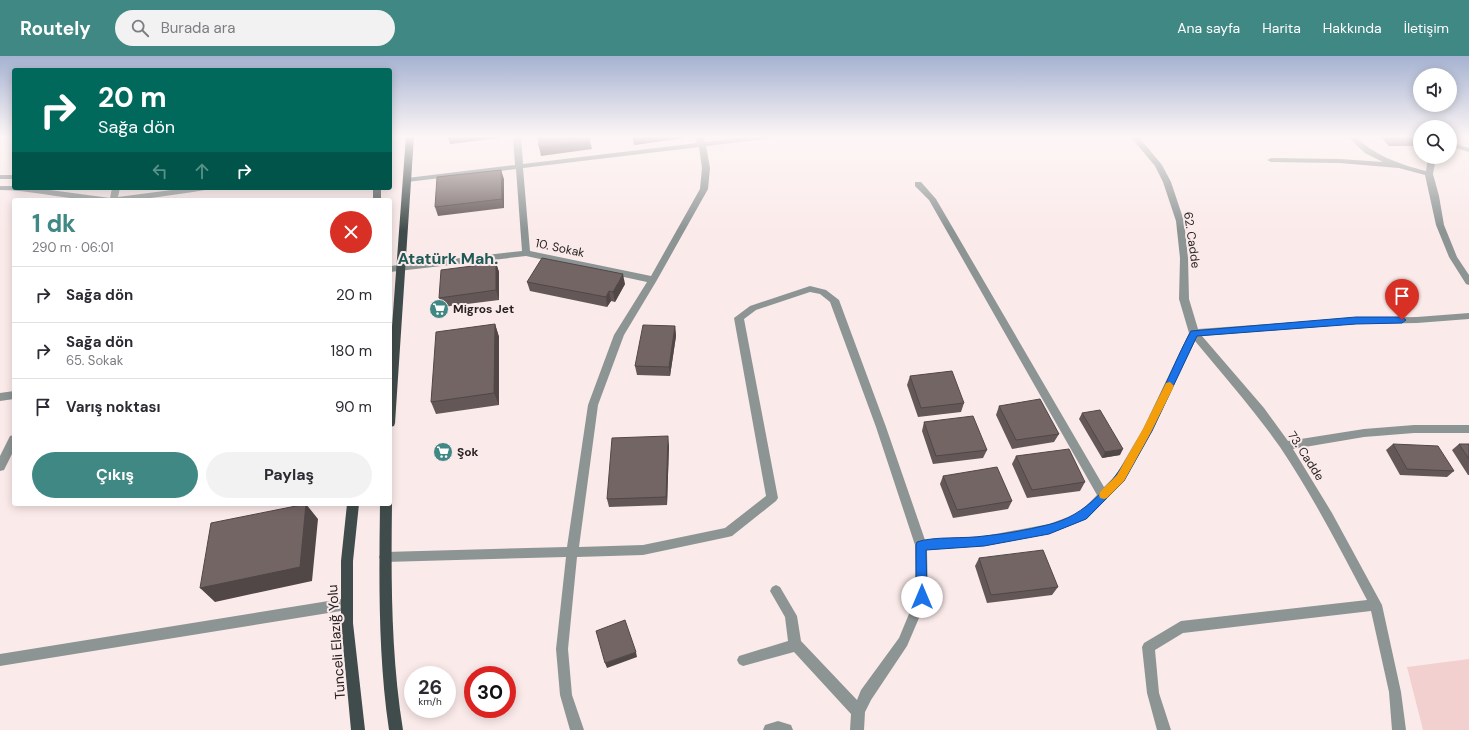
<!DOCTYPE html>
<html lang="tr">
<meta charset="utf-8">
<style>
:root{--surface:#fff;--page:#f2f2f3;--text:#2b2b33;--muted:#7c7c81;--line:#e1e1e2;--accent:#408884}
body{margin:0;font-family:"DM Sans",sans-serif;background:var(--page);color:var(--text);height:100vh;display:flex;flex-direction:column;font-size:15px;white-space:nowrap}
*{box-sizing:border-box;margin:0}
p{font-size:13px;color:var(--muted)}
.icon{flex:none;width:22px;height:22px;fill:none;stroke:currentColor;stroke-width:2;stroke-linecap:round;stroke-linejoin:round}
.map{position:relative;flex:1;overflow:hidden}
.sheet{position:absolute;left:12px;top:142px;width:380px;height:308px;display:flex;flex-direction:column;background:var(--surface);border-radius:4px;box-shadow:0 2px 10px #0003}
.sheet>*{flex:none}
.banner{position:absolute;left:12px;top:12px;width:380px;height:122px;border-radius:4px;box-shadow:0 2px 10px #0003;background:#00695c;color:#fff;overflow:hidden}
.controls{position:absolute;left:1413px;top:12px;display:grid;gap:8px}
.controls a{display:grid;place-items:center;width:44px;height:44px;border-radius:50%;background:var(--surface);box-shadow:0 2px 10px #0003;font-size:20px}
.speed{position:absolute;left:404px;top:610px;display:flex;gap:8px;font-size:20px;font-weight:700;text-align:center}
.speed>*{display:grid;place-content:center;width:52px;height:52px;border-radius:50%;background:var(--surface);box-shadow:0 2px 10px #0003;line-height:1}
.speed small{font-size:10px;font-weight:400}
.speed .limit{border:6px solid #d22;background:#fff;color:#111}
.pin{position:absolute;display:grid;place-items:center;width:34px;height:34px;color:#fff;margin:-41px -17px;border-radius:50% 50% 50% 0;rotate:-45deg;box-shadow:0 0 4px #0007}
.pin .icon{rotate:45deg}
.me{position:absolute;width:44px;margin:-22px;rotate:0deg;stroke-linejoin:round;filter:drop-shadow(0 0 3px #0008)}
.turn{display:flex;align-items:center;gap:14px;height:84px;padding:0 20px;font-size:18px}
.turn .icon{width:52px;height:52px;stroke-width:2.5}
.turn b{display:block;font-size:28px;line-height:34px}
.lanes{display:flex;align-items:center;height:38px;padding:0 20px;background:#0003;justify-content:center;gap:20px;direction:ltr}
.lanes .off{opacity:.35}
.round{display:grid;place-items:center;flex:none;width:42px;height:42px;border-radius:21px;background:var(--page)}
.headline{display:flex;align-items:center;justify-content:space-between;height:68px;padding:0 20px}
h1{font-size:24px;font-weight:700;line-height:30px;color:var(--accent)}
.primary-button{display:flex;gap:8px;margin-top:auto;padding:8px 20px}
.primary-button a{flex:1;height:46px;border-radius:24px;background:var(--accent);color:#fff;font-size:16px;font-weight:700;line-height:46px;text-align:center}
.primary-button a+a{background:var(--page);color:var(--text)}
ul{padding:0;list-style:none}
li{display:flex;align-items:center;gap:12px;height:56px;padding:0 20px;border-top:1px solid var(--line)}
li div{flex:1}
li b{display:block;font-size:15px}
li em{font-style:normal}
header{display:flex;align-items:center;gap:24px;box-sizing:border-box;height:56px;padding:0 20px;background:var(--accent);color:#fff}
header strong{font-size:19px}
nav{display:flex;gap:22px;margin-inline-start:auto;font-size:14px}
.search{width:280px;height:36px;background:var(--page);display:flex;align-items:center;gap:10px;box-sizing:border-box;padding:0 14px;border-radius:22px;color:var(--muted);font-size:15px}
.map>svg:first-child{display:block}
</style>
<header>
<strong>Routely</strong>
<div class="search"><svg class="icon" aria-label="search" viewBox="0 0 24 24"><circle cx="10" cy="10" r="6"/><path d="M15 15l6 6"/></svg>Burada ara</div>
<nav><a>Ana sayfa</a><a>Harita</a><a>Hakkında</a><a>İletişim</a></nav>
</header>
<div class="map">
<svg width="1469" height="674" viewBox="0 0 1469 674">
<rect width="100%" height="100%" fill="#fbeaea"/>
<path fill="#f3d0d0" d="M1469,603V674H1423L1407,611Z"/>
<g fill="none" stroke-linecap="round" stroke-linejoin="round">
<path fill="#8d9494" fill-rule="evenodd" d="M513,80H521L523,108L697,87L695,80H703L705,86L754,80H778L774,82L706,90L710,112L708,133L657,224L624,279L598,349L579,491L643,489L725,472L766,440L734,262L750,250L810,230L826,234L839,244L886,371L925,484L985,480L1049,468L1079,457L1097,439L929,144L915,130V126H921L936,143L1104,431L1116,419L1143,373L1189,277L1179,243L1180,202L1176,165L1163,126L1155,110L1130,80H1138L1162,109L1171,126L1184,165L1188,202L1189,243L1198,273L1356,262L1417,261L1469,257V263L1417,267L1356,268L1202,280L1264,352L1288,385L1364,373L1414,369H1469V377H1414L1364,381L1293,393L1332,457L1382,549L1401,636L1406,674H1392L1389,636L1371,555L1183,577L1155,594L1159,637L1171,674H1157L1147,637L1142,591L1144,587L1181,565L1367,544C1340,493 1313,440 1280,391C1254,354 1224,320 1195,285L1152,375L1124,425L1087,463L1049,478L985,490L927,494L928,541L907,590L871,644L865,656L864,674H850L851,658L794,596L743,610L739,608L737,604L739,600L788,585L785,561L770,535L772,531L776,529L780,531L797,560L801,585L857,644L861,634L899,582L916,541L915,489L876,371L830,246L820,238L810,236L756,254L744,263L778,442L776,445L732,480L728,481L643,499L577,501L568,593L572,639L584,674H570L560,639L556,593L566,501L385,506L381,505L379,501L381,497L385,496L567,491L588,349L614,279L647,226L526,200L390,216V210L522,195L516,113L407,126L403,124L407,122L515,109ZM699,91L702,112L700,133L651,220L530,195L523,112Z
M1347,80H1355C1375,100 1399,108 1426,115L1428,101H1436L1433,118L1439,140L1444,169L1457,201L1469,219V229L1466,228L1449,201L1436,169L1425,119L1399,112L1340,107L1271,106L1267,104L1271,102L1340,103L1383,106L1365,97Z
M1450,86L1469,92V96L1450,90Z
M0,119H14V123H0Z
M0,130H14V132H35L110,142L112,132H120L118,141L187,132H209L205,134C166,140 128,147 89,144C59,142 30,134 0,134Z
M14,335V343L0,345V337Z
M14,379V394L4,414L0,415V400L10,380Z
M347,542L351,544L353,548L351,552L347,554L0,610V598Z
M778,665L791,669L793,674H763L765,669Z"/>
<path fill="#404c4b" fill-rule="evenodd" d="M406,80H414L395,367L394,370L390,371V298Z
M373,132H381V144H373Z
M390,445L392,448C391,524 391,599 403,674H389C378,599 379,524 380,448H390Z
M347,448H359L353,505V567L365,674H351L341,567V505Z"/>
</g>
<path fill="#645757" d="M632,80H683V82L634,89Z
M1380,80H1415L1418,83L1413,90H1389Z
M504,123V152L438,160L435,151Z
M496,207L499,216V244L443,251L439,242Z
M527,226L625,228L615,246L611,245L607,251L530,235Z
M495,268L499,281V349L436,358L431,346Z
M675,270L676,280L670,320L637,319L635,310Z
M910,320L964,347L961,356L918,361L907,329Z
M999,350L1059,378L1054,386L1012,393L996,359Z
M1082,357L1120,399L1102,402L1079,363Z
M924,366L987,394L983,402L933,408L922,375Z
M1393,388L1454,415L1447,421L1400,419L1386,394Z
M1459,388H1469V419H1468L1452,394Z
M669,389L667,449L609,451L607,443Z
M1016,400L1085,426L1080,435L1027,442L1012,408Z
M943,420L1012,445L1008,453L953,462L940,428Z
M979,502L1058,531L1052,539L987,547L975,510Z"/>
<path fill="#514747" d="M447,80H499V82L450,88Z
M633,80H683V82L634,89Z
M590,84L592,93L541,100L539,91Z
M501,114L504,123V152L502,143Z
M496,207L499,216V244L496,234Z
M623,218L625,228L615,246L613,236Z
M609,235L611,245L607,251L606,241Z
M495,268L499,281V349L494,337Z
M675,270L676,280L670,320L669,311Z
M668,380L669,389L667,449L666,441Z
M1123,393L1120,399L1102,402L1105,396Z
M306,448L318,463L312,525L215,546L200,532Z
M636,596L637,601L607,612L605,607Z"/>
<path fill="#746565" stroke="#514747" d="M538,80H590V84L539,91Z
M1390,80H1415L1418,83L1394,84Z
M501,114L502,143L435,151L437,121Z
M542,202L623,218L613,236L609,235L606,241L527,226Z
M496,207V234L439,242L441,214Z
M495,268L494,337L431,346L436,276Z
M643,269L675,270L669,311L635,310Z
M952,315L964,347L921,352L910,320Z
M1040,343L1059,378L1016,384L999,350Z
M1100,354L1123,393L1105,396L1082,357Z
M973,360L987,394L936,400L924,366Z
M668,380L666,441L607,443L612,382Z
M1393,388L1438,390L1454,415L1407,413Z
M1459,388H1469V403Z
M1069,393L1085,426L1032,434L1016,400Z
M997,411L1012,445L957,454L943,420Z
M306,448L300,511L200,532L211,467Z
M1043,494L1058,531L991,539L979,502Z
M625,564L636,596L605,607L596,575Z"/>
<linearGradient id="sky" x2="0" y2="1"><stop stop-color="#a5b2d1"/><stop offset="0.46" stop-color="#fdf6f6"/><stop offset="1" stop-color="#fdf6f6" stop-opacity="0"/></linearGradient>
<rect width="1469" height="175" fill="url(#sky)"/>
<path fill="#1a73e8" stroke="#114b97" d="M1356,261H1402L1406,264L1402,267L1356,268L1197,280L1152,375L1124,425L1086,463L1049,478L984,490L926,494L927,541L925,545L922,546L918,545L916,541V489L917,486C933,480 966,483 984,480C1005,478 1027,474 1047,469C1125,452 1157,337 1191,275Z"/>
<path fill="#f59e0b" d="M1170,326L1174,330L1150,378L1124,425L1107,442L1104,443L1100,442L1099,439L1100,436L1117,419L1143,373L1166,327Z"/>
<defs>
<symbol id="supermarket-disc" viewBox="-11 -11 22 22"><circle r="9.5" fill="#408884" stroke="#fbeaea"/><path d="M-6-5.5h2.5l.6 2H6L4.5 2H-2.5L-4.4-4H-6ZM-1.5 3.2a1.3 1.3 0 1 0 .1 0ZM3 3.2a1.3 1.3 0 1 0 .1 0Z" fill="#fff"/></symbol>
</defs>
<g fill-rule="evenodd">
<use href="#supermarket-disc" x="428" y="242" width="22" height="22"/>
<use href="#supermarket-disc" x="432" y="385" width="22" height="22"/>
</g>
<g text-anchor="middle" stroke-width="4" stroke-linejoin="round" paint-order="stroke">
<g font-size="12" fill="#282222" stroke="#fbeaea">
<text transform="translate(1192 184) rotate(82)" y="4">62. Cadde</text>
<text transform="translate(560 192) rotate(12)" y="4">10. Sokak</text>
<text transform="translate(1306 400) rotate(57)" y="4">73. Cadde</text>
</g>
<g font-size="12" font-weight="bold" fill="#282222" stroke="#fbeaea" text-anchor="start">
<text x="453" y="257">Migros Jet</text>
<text x="457" y="400">Şok</text>
</g>
<g font-size="14" fill="#282222" stroke="#fbeaea">
<text transform="translate(336 586) rotate(-94)" y="5">Tunceli Elazığ Yolu</text>
</g>
<g font-size="16" font-weight="bold" fill="#205a57" stroke="#fbeaea">
<text x="448" y="208">Atatürk Mah.</text>
</g>
</g>
</svg>
<div class="controls">
<a><svg class="icon" aria-label="sound" viewBox="0 0 24 24"><path d="M4 9h4l5-4v14l-5-4H4zM17 9q2 3 0 6"/></svg></a>
<a><svg class="icon" aria-label="search" viewBox="0 0 24 24"><circle cx="10" cy="10" r="6"/><path d="M15 15l6 6"/></svg></a>
</div>
<div class="speed"><div>26<small>km/h</small></div><div class="limit">30</div></div>
<div class="pin" style="left:1402px;top:264px;background:#d93025"><svg class="icon" aria-label="arrive" viewBox="0 0 24 24"><path d="M6 21V4h12l-3 4 3 4H6"/></svg></div>
<svg class="me" style="left:922px;top:541px" viewBox="-20 -20 40 40"><circle r="19" fill="#fff"/><path d="M0-13L10 11 0 6-10 11z" fill="#1a73e8"/></svg>
<div class="banner">
<div class="turn"><svg class="icon" aria-label="right" viewBox="0 0 24 24"><path d="M7 20v-9h11M14 6l5 5-5 5"/></svg><div><b>20 m</b>Sağa dön</div></div>
<div class="lanes"><svg class="icon off" aria-label="left" viewBox="0 0 24 24"><path d="M17 20v-9H6M10 6l-5 5 5 5"/></svg><svg class="icon off" aria-label="ahead" viewBox="0 0 24 24"><path d="M12 20V5M6 11l6-6 6 6"/></svg><svg class="icon" aria-label="right" viewBox="0 0 24 24"><path d="M7 20v-9h11M14 6l5 5-5 5"/></svg></div>
</div>
<section class="sheet">
<div class="headline"><div><h1>1 dk</h1><p>290 m · 06:01</p></div><a class="round" style="background:#d93025;color:#fff"><svg class="icon" aria-label="close" viewBox="0 0 24 24"><path d="M6 6l12 12M18 6L6 18"/></svg></a></div>
<ul>
<li><svg class="icon" aria-label="right" viewBox="0 0 24 24"><path d="M7 20v-9h11M14 6l5 5-5 5"/></svg><div><b>Sağa dön</b></div><em>20 m</em></li>
<li><svg class="icon" aria-label="right" viewBox="0 0 24 24"><path d="M7 20v-9h11M14 6l5 5-5 5"/></svg><div><b>Sağa dön</b><p>65. Sokak</p></div><em>180 m</em></li>
<li><svg class="icon" aria-label="arrive" viewBox="0 0 24 24"><path d="M6 21V4h12l-3 4 3 4H6"/></svg><div><b>Varış noktası</b></div><em>90 m</em></li>
</ul>
<div class="primary-button"><a>Çıkış</a><a>Paylaş</a></div>
</section>
</div>
